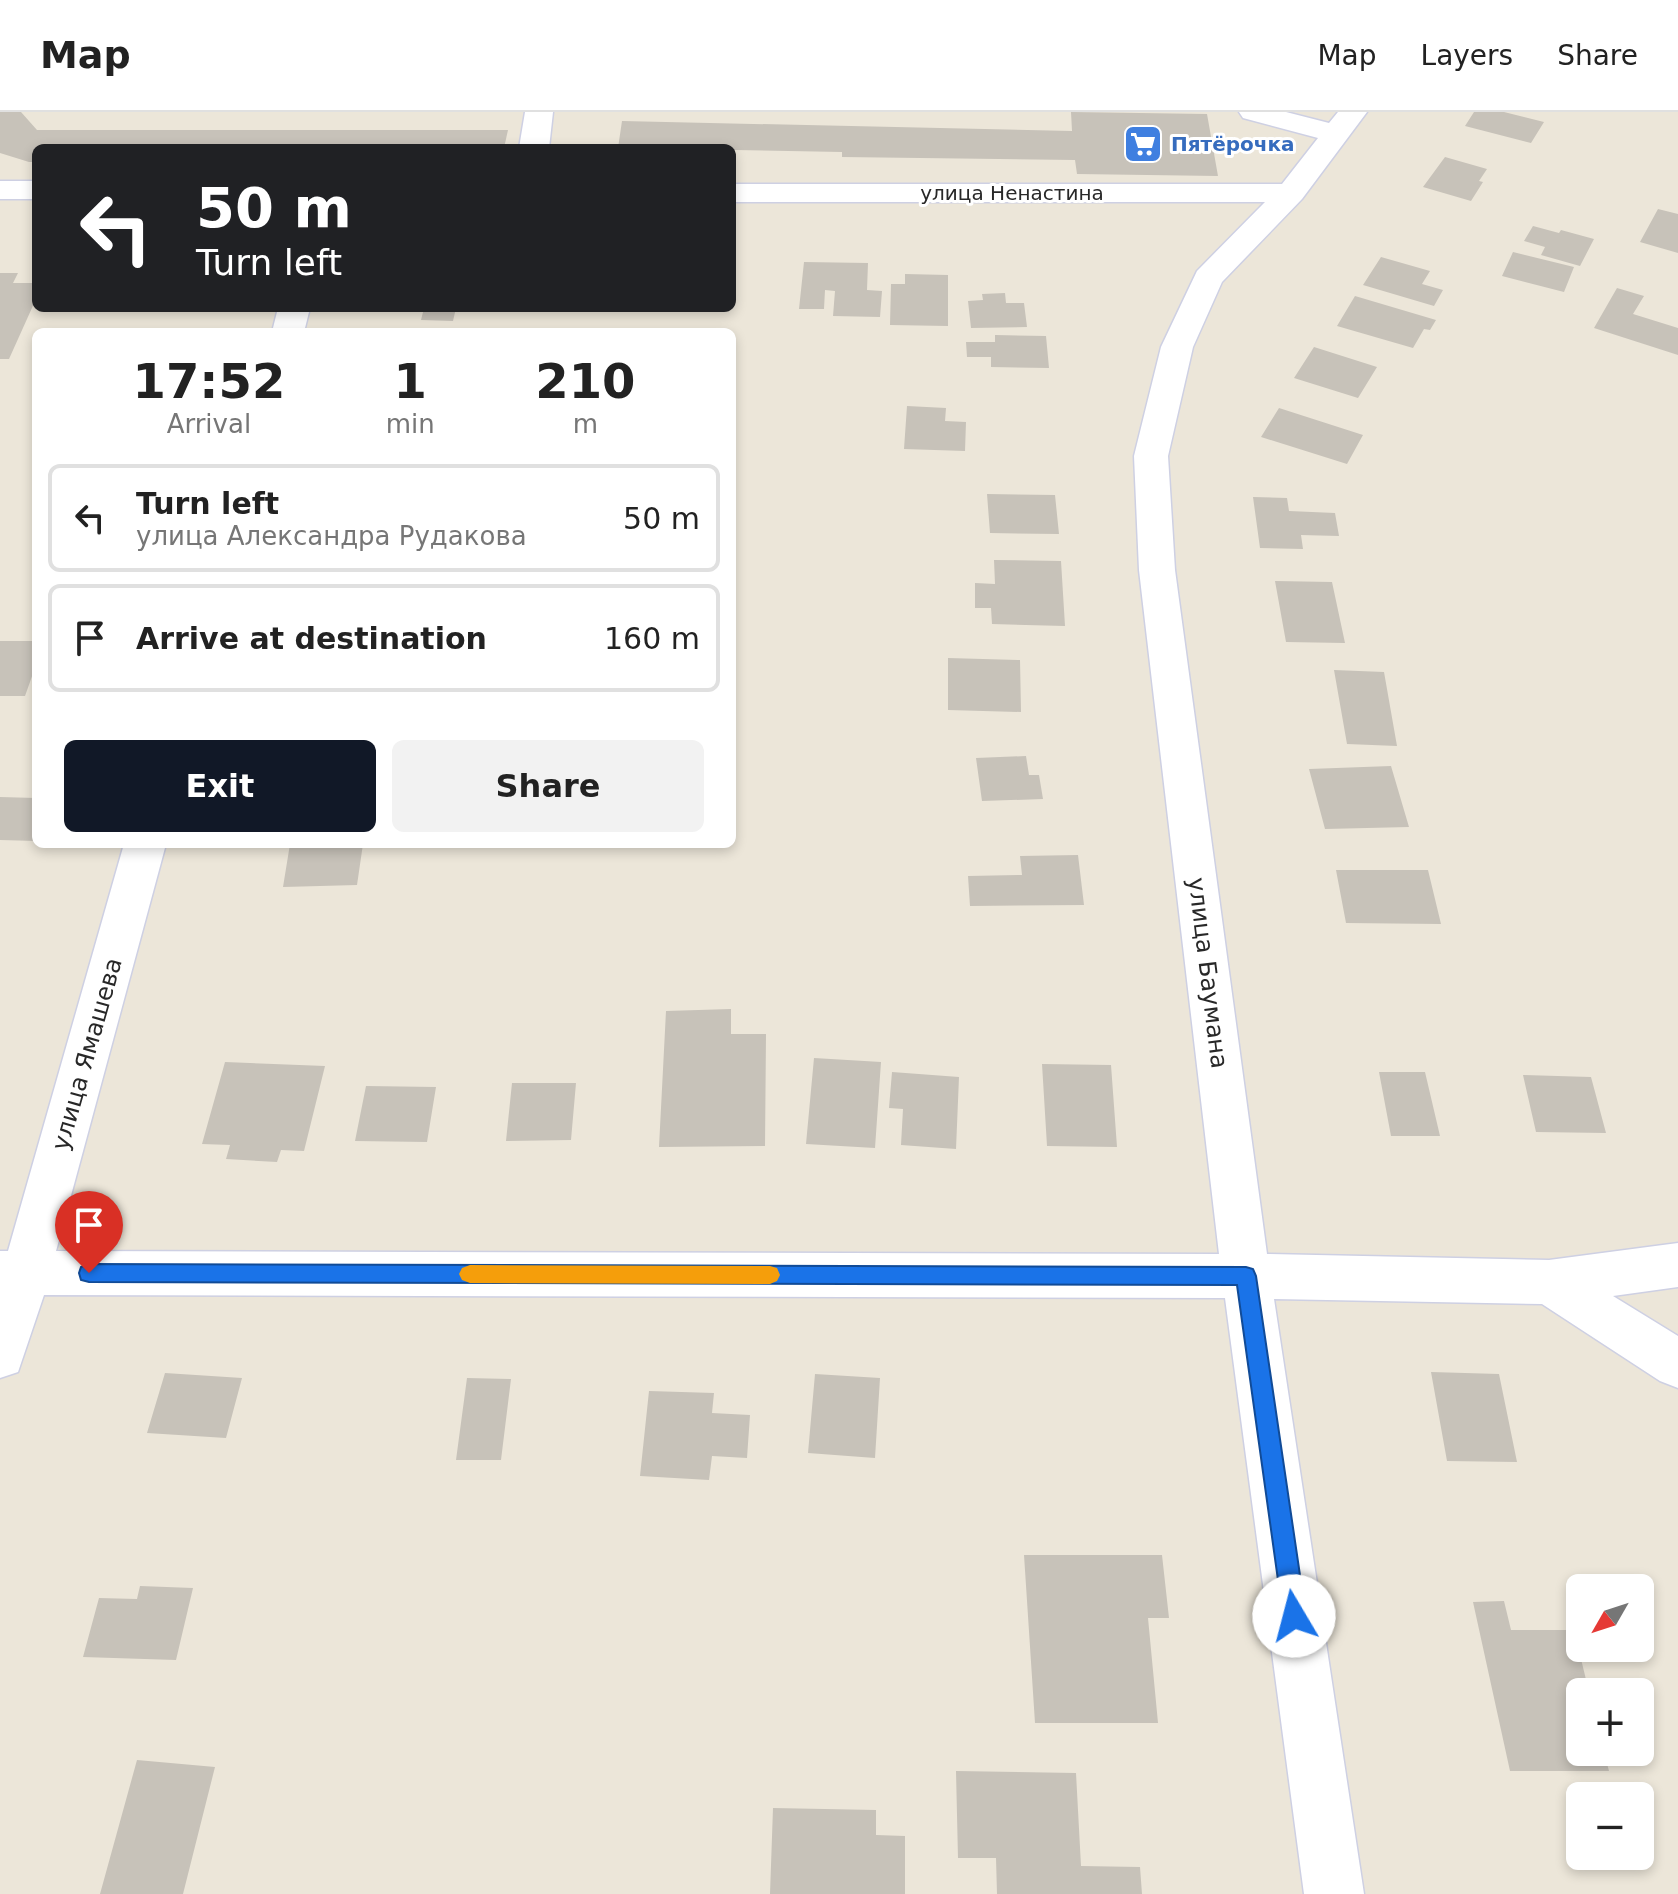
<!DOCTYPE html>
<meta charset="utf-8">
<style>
:root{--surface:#fff;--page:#f2f2f2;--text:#222;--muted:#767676;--line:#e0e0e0;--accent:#111827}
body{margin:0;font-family:"DejaVu Sans",sans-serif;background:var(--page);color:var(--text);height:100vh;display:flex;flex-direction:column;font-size:30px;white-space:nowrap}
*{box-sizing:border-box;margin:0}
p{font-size:26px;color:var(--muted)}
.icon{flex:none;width:44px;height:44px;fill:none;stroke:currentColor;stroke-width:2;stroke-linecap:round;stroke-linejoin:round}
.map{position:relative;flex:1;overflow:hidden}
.panel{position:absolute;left:32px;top:216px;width:704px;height:520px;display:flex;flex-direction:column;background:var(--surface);border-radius:12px;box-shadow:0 4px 12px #0003}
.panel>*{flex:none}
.banner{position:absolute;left:32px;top:32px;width:704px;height:168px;border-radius:12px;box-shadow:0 4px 12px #0003;background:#202124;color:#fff;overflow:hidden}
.needle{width:52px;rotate:231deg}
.buttons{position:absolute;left:1566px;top:1462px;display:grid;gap:16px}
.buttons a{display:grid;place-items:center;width:88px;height:88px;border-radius:12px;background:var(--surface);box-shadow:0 4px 12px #0003;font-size:40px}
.pin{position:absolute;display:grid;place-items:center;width:68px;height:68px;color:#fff;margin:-82px -34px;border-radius:50% 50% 50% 0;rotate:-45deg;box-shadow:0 0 8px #0007}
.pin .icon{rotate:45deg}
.me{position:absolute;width:88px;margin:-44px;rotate:352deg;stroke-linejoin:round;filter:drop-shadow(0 0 6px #0008)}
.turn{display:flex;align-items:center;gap:28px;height:168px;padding:0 32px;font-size:36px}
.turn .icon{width:104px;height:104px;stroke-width:2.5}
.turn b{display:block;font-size:56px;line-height:68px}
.eta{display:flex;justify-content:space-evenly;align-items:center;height:136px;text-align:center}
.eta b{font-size:48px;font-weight:600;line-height:56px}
.primary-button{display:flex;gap:16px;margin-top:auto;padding:16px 32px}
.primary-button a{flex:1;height:92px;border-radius:12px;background:var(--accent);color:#fff;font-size:32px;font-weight:600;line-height:92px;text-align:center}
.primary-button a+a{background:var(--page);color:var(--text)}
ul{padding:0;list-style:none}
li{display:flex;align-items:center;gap:24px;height:108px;margin:0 16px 12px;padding:0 16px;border:4px solid var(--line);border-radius:12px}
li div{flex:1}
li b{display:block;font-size:30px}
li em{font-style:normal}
header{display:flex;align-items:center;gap:48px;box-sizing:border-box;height:112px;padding:0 40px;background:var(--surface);border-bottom:2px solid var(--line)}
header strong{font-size:38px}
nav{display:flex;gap:44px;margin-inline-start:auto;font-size:28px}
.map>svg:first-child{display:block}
</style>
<header>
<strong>Map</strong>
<nav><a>Map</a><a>Layers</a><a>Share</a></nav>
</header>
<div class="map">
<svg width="1678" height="1782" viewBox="0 0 1678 1782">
<rect width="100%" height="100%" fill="#ece6d9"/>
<path fill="#c7c2b9" d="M0,0H21L37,18H508L504,36H36V50H29L0,41Z
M1071,0L1207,2L1218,64L1077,62L1075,48L842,45V40L618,36L622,9L1072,19Z
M1474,0H1504L1544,10L1531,31L1465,14Z
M1445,45L1487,57L1479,69L1483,70L1471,89L1423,75Z
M1658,97L1678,102V141L1640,130Z
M1533,114L1559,121L1561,118L1594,127L1580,154L1541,143L1545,135L1524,129Z
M1513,140L1574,155L1564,180L1502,164Z
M1381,145L1430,159L1422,172L1443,178L1434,194L1363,173Z
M804,150L868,151L867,178L882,179L880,205L833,204L835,179L825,178L824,197H799Z
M0,161H18L13,171H36V187L9,247H0Z
M905,162L948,163V214L890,213L891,172H905Z
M1617,176L1644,184L1633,202L1678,216V243L1594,216Z
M1005,181L1006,191H1024L1027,215L971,216L968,189L983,188L982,182Z
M1355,184L1436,208L1430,218L1424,217L1413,236L1337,214Z
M161,196H229L227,199H160Z
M424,196H456L453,209L421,208Z
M995,223L1046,224L1049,256L991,255V245H967L966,230H995Z
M1314,235L1377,255L1358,286L1294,266Z
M907,294L946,296L945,309L966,310L965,339L904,337Z
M1279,296L1363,323L1347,352L1261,325Z
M987,382L1055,383L1059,422L990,421Z
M1253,385L1287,386L1289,399L1335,401L1339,424L1301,423L1303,437L1260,436Z
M994,448L1061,449L1065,514L992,512L991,496H975V471L995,472Z
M1275,469L1332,470L1345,531L1286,530Z
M0,529H36V553L25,584H0Z
M948,546L1020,548L1021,600L948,598Z
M1334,558L1384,560L1397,634L1347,632Z
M1026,644L1029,663H1039L1043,687L982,689L976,646Z
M1391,654L1409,715L1325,717L1309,657Z
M0,685L36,686V729L0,728Z
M290,732H363L357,773L283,775Z
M1078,743L1084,793L970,794L968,764L1022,763L1020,744Z
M1336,758H1428L1441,812L1346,811Z
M731,897V922H766L765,1034L659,1035L666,899Z
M814,946L881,950L875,1036L806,1032Z
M225,950L325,954L304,1039L281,1038L277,1050L226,1047L230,1033L202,1032Z
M1042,952L1111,953L1117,1035L1047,1034Z
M892,960L959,965L956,1037L901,1033L903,997L889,996Z
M1379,960H1425L1440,1024H1391Z
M1523,963L1591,965L1606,1021L1536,1020Z
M512,971H576L571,1028L506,1029Z
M366,974L436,975L427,1030L355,1029Z
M1431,1260L1499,1262L1517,1350L1447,1349Z
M165,1261L242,1266L226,1326L147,1321Z
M815,1262L880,1266L875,1346L808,1341Z
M467,1266L511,1267L501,1348H456Z
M649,1279L714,1281L712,1301L750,1303L747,1346L712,1344L709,1368L640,1364Z
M1024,1443H1162L1169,1506H1148L1158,1611H1035Z
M140,1474L193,1476L176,1548L83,1545L99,1486L137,1487Z
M1504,1489L1511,1518H1574L1589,1580H1580V1640H1604L1609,1659H1510L1473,1490Z
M137,1648L215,1655L183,1782H100Z
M956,1659L1076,1661L1081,1754L1140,1755L1142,1782H997L996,1746H958Z
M773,1696L876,1698V1723L905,1724V1782H770Z"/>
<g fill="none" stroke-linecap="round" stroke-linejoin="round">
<defs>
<path id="minor" d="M525,0H553L549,36H519Z
M1239,0H1286L1329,11L1338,0H1367L1302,87L1222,170L1193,235L1168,344L1175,458L1267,1142L1549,1148L1678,1131V1175L1613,1184L1678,1224V1276L1660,1269L1542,1192L1274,1187L1364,1782H1304L1225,1186L44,1183L18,1260L0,1266V1139H8L124,732H166L56,1139L1219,1142L1139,458L1134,344L1161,235L1197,159L1265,90H732V72H1282L1318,26L1243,6Z
M0,69H36V87H0Z
M278,196H310L304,220H272Z"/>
</defs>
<use href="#minor" stroke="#ced0e3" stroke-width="3"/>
<use href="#minor" fill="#fff" fill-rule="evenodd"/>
</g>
<path fill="#1a73e8" stroke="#114b97" stroke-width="2" d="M89,1152L1246,1155L1253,1157L1256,1164L1306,1504L1302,1512L1294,1515L1286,1512L1283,1504L1237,1173L89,1170L81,1168L79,1161L81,1155Z"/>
<path fill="#f59e0b" d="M470,1153L770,1154L777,1156L780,1163L777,1169L770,1172L470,1171L462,1168L459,1162L462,1156Z"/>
<defs>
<symbol id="supermarket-square" viewBox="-11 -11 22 22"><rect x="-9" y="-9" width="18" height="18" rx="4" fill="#3f7fe0" stroke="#fff"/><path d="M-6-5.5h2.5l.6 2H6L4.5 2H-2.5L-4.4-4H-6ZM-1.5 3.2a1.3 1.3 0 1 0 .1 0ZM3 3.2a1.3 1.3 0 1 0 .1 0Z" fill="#fff"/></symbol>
</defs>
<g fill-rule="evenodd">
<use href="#supermarket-square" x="1121" y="10" width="44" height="44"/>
</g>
<g text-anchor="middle" stroke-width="6" stroke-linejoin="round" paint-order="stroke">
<g font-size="20" font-weight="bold" fill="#366cbe" stroke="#fff" text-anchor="start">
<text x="1171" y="39">Пятёрочка</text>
</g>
<g font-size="20" fill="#282828" stroke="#fff">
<text x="1012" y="88">улица Ненастина</text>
</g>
<g font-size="24" fill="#282828" stroke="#fff">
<text transform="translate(1208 861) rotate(83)" y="8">улица Баумана</text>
<text transform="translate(87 942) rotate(-74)" y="8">улица Ямашева</text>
</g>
</g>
</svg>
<div class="buttons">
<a><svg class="needle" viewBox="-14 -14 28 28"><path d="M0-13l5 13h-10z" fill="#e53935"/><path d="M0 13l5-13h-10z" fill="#767676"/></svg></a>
<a>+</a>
<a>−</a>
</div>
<div class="pin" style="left:89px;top:1161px;background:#d93025"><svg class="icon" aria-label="arrive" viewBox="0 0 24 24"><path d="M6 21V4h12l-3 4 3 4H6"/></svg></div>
<svg class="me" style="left:1294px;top:1504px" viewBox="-20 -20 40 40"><circle r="19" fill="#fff"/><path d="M0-13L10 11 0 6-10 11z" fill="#1a73e8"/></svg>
<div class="banner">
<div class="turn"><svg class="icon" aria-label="left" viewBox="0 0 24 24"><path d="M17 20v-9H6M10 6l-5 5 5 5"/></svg><div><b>50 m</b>Turn left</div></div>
</div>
<section class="panel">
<div class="eta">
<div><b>17:52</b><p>Arrival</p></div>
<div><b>1</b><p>min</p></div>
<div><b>210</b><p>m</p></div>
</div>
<ul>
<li><svg class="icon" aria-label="left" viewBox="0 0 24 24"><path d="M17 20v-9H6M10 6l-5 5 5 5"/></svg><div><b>Turn left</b><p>улица Александра Рудакова</p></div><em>50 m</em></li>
<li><svg class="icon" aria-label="arrive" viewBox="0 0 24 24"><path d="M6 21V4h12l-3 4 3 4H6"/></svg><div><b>Arrive at destination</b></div><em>160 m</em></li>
</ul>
<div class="primary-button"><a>Exit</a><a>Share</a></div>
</section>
</div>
